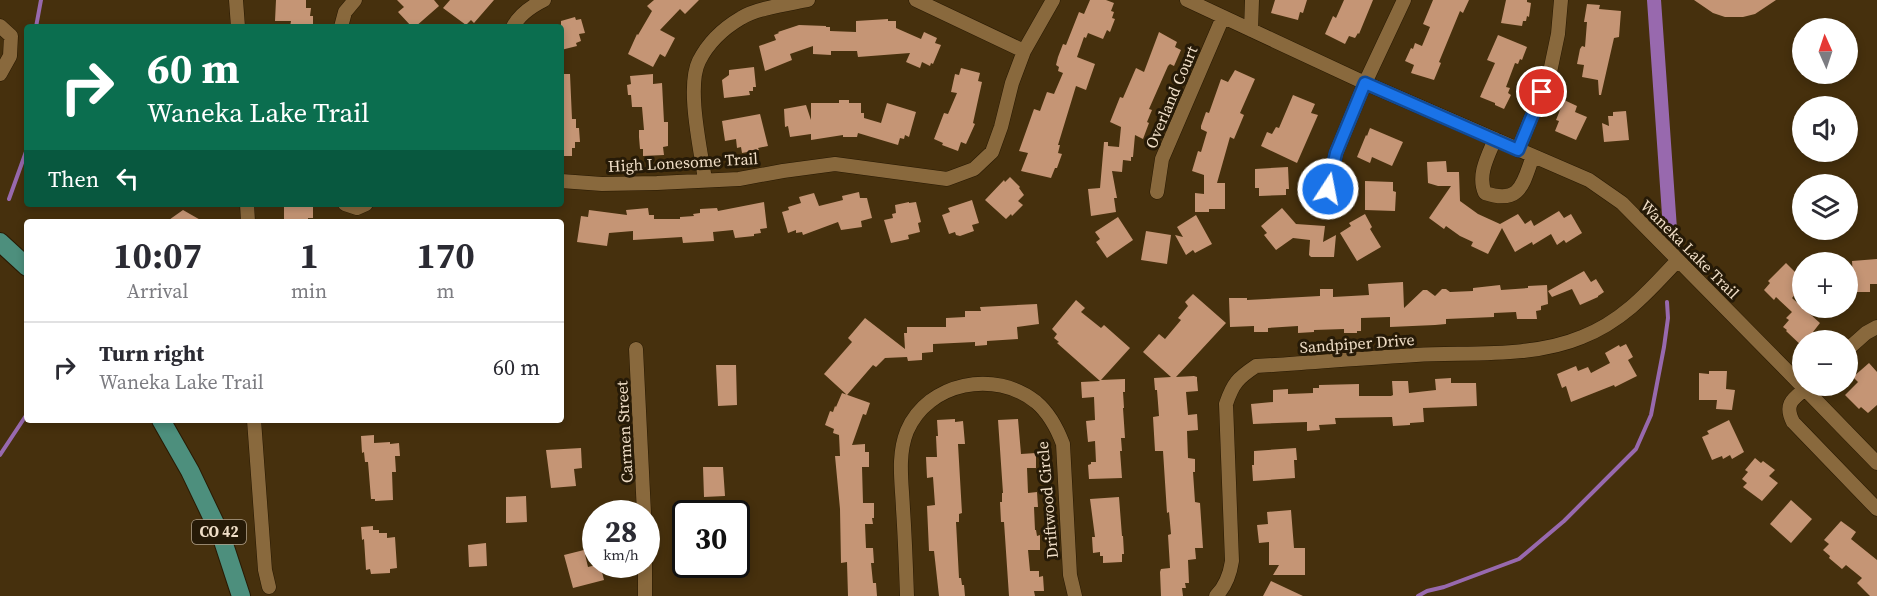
<!DOCTYPE html>
<meta charset="utf-8">
<style>
:root{--surface:#fff;--page:#f7f7f7;--text:#2b2b33;--muted:#7c7c81;--line:#e1e1e2}
body{margin:0;font-family:"Source Serif 4",serif;background:var(--page);color:var(--text);height:100vh;display:flex;flex-direction:column;font-size:22px;white-space:nowrap}
*{box-sizing:border-box;margin:0}
p{font-size:20px;color:var(--muted)}
.icon{flex:none;width:33px;height:33px;fill:none;stroke:currentColor;stroke-width:2;stroke-linecap:round;stroke-linejoin:round}
.map{position:relative;flex:1;overflow:hidden}
.sheet{position:absolute;left:24px;top:219px;width:540px;height:204px;display:flex;flex-direction:column;background:var(--surface);border-radius:6px;box-shadow:0 3px 9px #0003}
.sheet>*{flex:none}
.top-card{position:absolute;left:24px;top:24px;width:540px;height:183px;border-radius:6px;box-shadow:0 3px 9px #0003;background:#0b6e4f;color:#fff;overflow:hidden}
.needle{width:39px;rotate:357deg}
.tools{position:absolute;left:1792px;top:18px;display:grid;gap:12px}
.tools a{display:grid;place-items:center;width:66px;height:66px;border-radius:50%;background:var(--surface);box-shadow:0 3px 9px #0003;font-size:30px}
.speed{position:absolute;left:582px;top:500px;display:flex;gap:12px;font-size:30px;font-weight:700;text-align:center}
.speed>*{display:grid;place-content:center;width:78px;height:78px;border-radius:50%;background:var(--surface);box-shadow:0 3px 9px #0003;line-height:1}
.speed small{font-size:15px;font-weight:400}
.speed .limit{border:3px solid #111;border-radius:9px;background:#fff;color:#111}
.pin{position:absolute;display:grid;place-items:center;width:51px;height:51px;color:#fff;margin:-26px;border:3px solid #fff;border-radius:50%;box-shadow:0 2px 6px #0007}
.me{position:absolute;width:66px;margin:-33px;rotate:11deg;stroke-linejoin:round;filter:drop-shadow(0 0 4px #0008)}
.turn{display:flex;align-items:center;gap:21px;height:126px;padding:0 24px;font-size:27px}
.turn .icon{width:78px;height:78px;stroke-width:2.5}
.turn b{display:block;font-size:42px;line-height:51px}
.then{display:flex;align-items:center;height:57px;padding:0 24px;background:#0003;gap:12px;font-size:22px}
.eta{display:flex;justify-content:space-evenly;align-items:center;height:102px;text-align:center}
.eta b{font-size:36px;font-weight:700;line-height:42px}
ul{padding:0;list-style:none}
li{display:flex;align-items:center;gap:18px;height:90px;padding:0 24px;border-top:2px solid var(--line)}
li div{flex:1}
li b{display:block;font-size:22px}
li em{font-style:normal}
.map>svg:first-child{display:block}
</style>
<div class="map">
<svg width="1877" height="596" viewBox="0 0 1877 596">
<rect width="100%" height="100%" fill="#46300d"/>
<g fill="none" stroke-linecap="round" stroke-linejoin="round">
<path stroke="#9869ae" stroke-width="4" d="M36,27L41,0
M9,199L27,149
M0,455L27,414
M1418,596L1427,591L1444,587L1519,559L1564,521L1636,449L1651,415L1664,347L1668,318L1667,302"/>
<path stroke="#9869ae" stroke-width="14" d="M1654,0L1670,229"/>
</g>
<path fill="#c59575" d="M276,0H306V8H311L310,16H313V27H290L291,21H275Z
M397,0H434L439,6L415,27H412L398,12L404,7Z
M450,0H494L474,23L471,20L466,25L443,8Z
M654,0H699L685,14L680,9L660,30L675,38L665,57L660,54L653,67L628,54L637,34L638,35L652,11L647,6Z
M1090,0H1106L1114,3L1111,11L1114,12L1112,18L1115,19L1110,32L1107,30L1103,39L1088,33L1086,38L1084,37L1077,57L1095,64L1086,90L1076,86L1058,145H1060L1058,153L1062,154L1057,168H1055L1051,178L1021,171L1028,153L1019,151L1034,109L1040,111L1047,92L1054,94L1063,73L1058,71L1059,67L1056,65L1058,57L1063,44L1066,45L1079,12L1084,14Z
M1275,0H1307L1303,13L1300,12L1298,20L1271,13Z
M1344,0H1373L1359,34L1358,33L1355,38L1349,36L1345,44L1325,34L1333,16L1336,18Z
M1433,0H1469L1463,13L1460,11L1439,62L1441,63L1434,80L1411,73L1414,65L1405,61L1411,48L1413,49L1415,43L1422,46L1430,27L1423,24Z
M1506,0H1527V2L1531,3L1529,17L1527,16L1526,21H1523L1522,26L1501,23Z
M1694,0H1776L1755,14L1743,17H1725L1713,13Z
M1587,4L1600,5L1599,9L1621,11L1619,37L1614,38L1601,95H1599L1598,80L1582,77L1584,65L1577,64L1580,49L1582,46L1585,47L1587,22H1584Z
M575,17L576,20L581,19L585,33L579,34L581,41L576,43L577,46L561,50V21Z
M888,19V21H896V28L921,39L924,32L937,38L935,43L941,45L933,64L931,63L930,66L922,62L920,68L906,62L910,53L858,57L857,51H831V55L813,54V46L790,54L792,60L765,71L759,46L776,40L774,35L779,33L778,32L799,25L826,26V27H830V31L856,32V21Z
M1159,32L1177,42L1175,47L1181,50L1174,66L1170,64L1168,66L1149,109L1152,110L1147,122L1149,123L1143,139L1135,135L1133,157H1131V161L1123,160L1122,172L1112,171L1117,198H1114L1116,212L1091,216L1088,189L1100,188L1104,142H1108V146L1119,147L1121,127L1110,122L1120,97L1123,98L1136,68L1144,72Z
M1498,35L1527,47L1522,60L1520,59L1518,64L1515,63L1506,87L1510,88L1508,93L1511,95L1504,109L1495,105V103L1480,97L1495,63L1487,60Z
M754,67L756,87H753V91H749L750,95L724,98L722,80L729,75V70Z
M961,68L980,73L978,81L982,82L973,123L975,124L966,144L961,142L958,151L942,145L943,143L934,139L944,113L948,114L957,93L951,92L955,74L959,75Z
M1235,70L1255,79L1240,113L1244,115L1234,139L1230,137L1217,183H1225V209H1209V212H1195V193L1204,194V175L1192,171L1198,151L1201,152L1207,132L1201,129V126L1206,112L1209,113L1221,79L1228,82Z
M561,74H570L572,119H576V128H579L580,142H575V148H572V156H561Z
M653,74V84L662,83L664,122H668V146L663,147L664,155L643,156V149H640L639,137V130H644L642,107H632L631,95H628L627,85L631,84L630,76Z
M1293,95L1315,104L1311,113L1318,115L1297,163L1261,146L1267,132L1272,134L1276,127L1279,128Z
M839,100H849V103H861V113H864V118L881,123L887,103L916,112L909,137L905,135L904,139L900,138L898,145L858,133L857,137H843V135L811,140V134L790,137L788,126L785,127L784,109L806,105L811,120V103H839Z
M1564,100L1577,106L1575,112L1587,117L1576,140L1555,131L1559,121L1556,120Z
M1626,111L1629,140L1604,142L1602,123L1609,126L1608,116H1613V112Z
M760,114L768,146L758,148L759,150L742,153L741,147L737,148L736,139L725,141L722,121Z
M1370,128L1403,142L1392,166L1372,157L1370,163L1357,157L1366,135L1367,136Z
M1446,161L1447,172H1459L1460,201L1478,214L1500,224L1518,214L1525,224L1531,220L1534,226L1559,211L1564,218L1571,214L1582,233L1566,243L1564,240L1557,245L1551,234L1533,245L1532,242L1515,252L1502,228L1488,254L1471,246L1473,242L1460,236L1446,226L1444,229L1429,218L1451,186H1438L1428,183L1427,162Z
M1288,167L1289,189H1286V195L1259,196V188H1255V169Z
M1010,177L1020,187L1019,188L1024,195L1018,201L1023,205L1012,216L1011,214L1006,219L985,200L1004,180L1005,182Z
M1365,181L1393,182V191L1396,192L1395,211L1365,210Z
M859,192L860,198H867L872,218L861,221L862,227L841,230L838,222L803,235L802,232L796,233V230L788,233L782,212L789,210L788,207L801,203L799,197L814,193L819,206L843,200L842,196Z
M972,200L979,223L972,225L974,231L960,236L956,235L955,232L949,234L942,215L950,212L948,208Z
M764,202L767,228L760,229L761,233L754,234V236L735,238L733,230L713,232L714,241L683,243L682,237L633,240V231L609,233L607,246L577,242L581,216L588,217L589,210L627,215L626,210L648,208L649,215H654V219H680V217L694,216L693,214L700,213V209L717,208L718,211Z
M909,202V203L916,202L921,222L918,223L920,232L908,235L909,239L891,243L884,220L893,218L892,214L896,213L895,205Z
M284,204H313V218H308V222H288V220H284Z
M1282,208L1296,224L1325,226L1323,242L1336,235L1334,257H1311L1309,255L1310,240L1293,238L1276,250L1264,235L1267,233L1261,226Z
M183,210L204,222H166Z
M1365,214L1372,227L1370,229L1381,247L1357,261L1340,233L1351,226L1349,223Z
M1196,215L1212,244L1195,253L1193,250L1186,255L1175,235L1183,237L1177,227Z
M1118,217L1133,240L1107,258L1096,242L1100,239L1095,232Z
M1146,231L1171,235L1167,264L1141,260Z
M1877,259V284H1870V292H1854L1852,261Z
M1786,263L1803,280V286L1792,298L1820,323L1813,332L1822,340H1803V347L1786,331L1787,330L1783,327L1789,320L1786,318L1792,312L1776,297L1774,300L1764,290L1770,283L1768,281Z
M1584,271L1591,282L1596,279L1604,292L1598,296V297L1580,305L1572,289L1552,297L1548,291Z
M1403,282L1404,308L1423,290H1427L1435,296L1442,289H1446L1450,292L1473,291V288L1500,285L1501,290L1528,288V286L1547,285L1548,304L1541,306V310L1536,311L1537,319H1517L1516,312L1494,313V317L1446,319V324L1435,325L1390,327V317L1361,318V331H1357V333H1344V329L1314,330V332L1298,333V326L1268,328V332H1254V326L1230,327L1229,298H1247V300L1320,296V289H1333V297L1369,295L1368,284Z
M1193,294L1226,323L1176,377L1194,376L1197,377V380L1198,391L1186,392L1188,415L1197,414L1198,430L1187,431L1188,458L1195,459V472H1193L1195,502L1200,503L1203,548H1195L1196,559L1188,560L1189,583H1185L1186,588H1182L1183,596H1161L1160,572L1161,569L1170,568L1168,535L1171,534L1169,512L1167,513L1163,451H1155L1153,417L1159,416L1157,390H1155L1154,378L1171,377L1143,352L1159,334L1165,339L1181,320L1178,318L1188,306L1185,302Z
M1076,300L1085,308L1081,312L1101,328L1104,325L1130,348L1101,380L1125,379V392H1123L1124,408H1123L1125,438H1121L1122,451H1120L1122,478L1089,479L1088,465L1091,464V462H1096L1095,441L1088,442L1086,421L1095,420L1094,397L1082,398L1081,382L1100,381L1057,343L1059,342L1054,338L1057,334L1052,329Z
M1037,304L1039,324L1017,327L1018,339L987,341V345L975,346V342L933,344V352L922,353V360L908,361L907,357L885,358L876,367L873,365L847,395L824,374L852,342L848,338L865,318L905,349L904,333H907V327H946V318L965,317V311H981L980,307Z
M1626,344L1633,357L1628,360L1637,376L1615,387L1614,385L1571,402L1566,386L1562,388L1557,374L1576,366L1578,371L1588,367L1591,373L1610,363L1605,353L1619,345L1620,347Z
M1869,363L1877,372V405L1868,413L1861,407L1859,409L1845,395L1858,382L1853,377Z
M716,365H736L737,405L718,406Z
M1709,371H1727L1726,389L1735,390L1732,410L1716,409L1717,400H1699V373L1709,374Z
M1451,378V383H1476L1477,406L1423,408L1424,422L1410,423V425L1393,426L1392,417L1335,418L1336,424L1319,425L1320,430L1307,431V422L1253,424L1251,404L1273,402V390L1288,389V394L1313,393V388H1319V385L1359,384V396H1391L1393,395L1392,381H1408L1409,393L1436,390L1435,379Z
M842,393L870,403L866,415L863,414L852,445L865,444V452H869V467H862L863,503H874V518H872L873,524H865L866,548H873L874,563H871L873,583H876L877,596H848L847,562L841,563L840,509L835,456H840L839,435L833,433L834,429L825,425L830,411L833,412L835,406L836,407Z
M955,419V422L963,421L965,444H958L962,513L959,514V522H956L959,578H961L962,585H964L965,596H939L934,551H929L927,506L935,505L933,477L927,478L926,457H937L936,436H938L937,420Z
M1018,419L1021,454L1036,453V468H1027L1028,493L1037,492L1038,507H1034L1035,530H1036L1037,536L1040,535V550H1028L1030,571H1039V577L1043,576L1044,591H1034L1035,596H1009L1004,522H1001L1000,502H1002V493H1003L998,420Z
M1729,420L1744,452L1732,459L1730,455L1723,459L1722,456L1712,460L1702,437L1709,434L1707,431Z
M374,435V443L390,442V444L399,443L400,456H395L396,472H392L393,500L375,501V499H371L368,462H365L364,452L362,453L361,436Z
M581,448L582,468L574,469L576,486L551,488L546,450Z
M1296,448L1297,460H1294L1295,478L1253,481L1252,465H1254V451Z
M1755,458L1761,463L1763,461L1775,470L1769,476L1778,483L1762,501L1743,487L1747,483L1742,479L1748,472L1745,470Z
M703,467H723L725,496L704,497Z
M526,496L527,522L506,523V497Z
M1119,497L1122,536H1123L1124,554H1122V562L1103,563V556H1100V552L1093,553L1092,537H1095L1090,499Z
M1791,500L1812,519L1791,543L1770,524Z
M1291,510L1294,548H1305V575H1273L1279,565H1269V542L1259,543L1257,525L1268,524L1267,512Z
M1841,521L1856,532L1851,539L1877,560V596H1870L1857,583L1862,578L1846,565L1842,569L1829,558L1830,556L1823,550L1829,544L1824,540Z
M373,526V530H379V533H387V538L395,537L397,568L390,569V573L371,574L370,569L366,570L364,539L362,540L361,527Z
M486,543L487,566L469,567L468,545Z
M584,550L588,567L600,564L604,580L573,588L564,555Z
M719,564H737V574L720,575Z
M1271,581L1303,596H1263Z"/>
<g fill="none" stroke-linecap="round" stroke-linejoin="round">
<defs>
<path id="street" d="M236,0L238,27
M916,0L1024,51
M1187,0L1365,83L1589,180L1622,203L1805,389L1877,463
M0,26L11,36L10,56L0,74
M341,27L345,12L355,0
M513,27C519,15 532,6 544,0
M1251,30L1252,0
M1495,139C1488,156 1477,175 1485,193C1521,205 1523,183 1533,156
M1518,150L1550,72L1558,34L1561,0
M705,180C701,151 686,87 699,61C708,43 724,28 741,18C757,8 789,4 808,0
M561,181L602,184L657,183L739,179L783,171L835,164L947,179L974,169L992,152L1001,127L1012,83L1024,51L1053,0
M1328,189L1336,153L1365,83L1404,0
M1157,192L1162,159L1223,17
M247,204L248,222
M345,204L357,208L366,204
M636,349L644,513
M1848,349L1866,333L1877,327
M1809,386C1795,398 1783,402 1793,422L1877,509
M254,420L265,570L269,587
M645,564V596
M907,596C906,567 905,538 903,509C902,483 897,456 907,431C928,382 995,369 1036,402C1049,413 1057,428 1063,444L1070,575L1075,596
M1216,596C1225,587 1230,574 1232,561L1226,404C1233,383 1238,378 1256,366C1309,363 1362,358 1416,355C1469,352 1532,358 1582,337C1623,321 1648,292 1677,261"/>
<path id="primary" d="M0,242L27,267
M161,420L190,471L222,538L241,596"/>
</defs>
<use href="#street" stroke="#281903" stroke-width="15"/>
<use href="#primary" stroke="#281903" stroke-width="20"/>
<use href="#street" stroke="#89693d" stroke-width="14"/>
<use href="#primary" stroke="#4d8f7d" stroke-width="18"/>
</g>
<g fill="none" stroke-linecap="round" stroke-linejoin="round">
<defs>
<path id="route" d="M1328,189L1336,153L1365,83L1518,150L1542,92"/>
</defs>
<use href="#route" stroke="#114b97" stroke-width="15"/>
<use href="#route" stroke="#1a73e8" stroke-width="10"/>
</g>
<g text-anchor="middle" stroke-width="6" stroke-linejoin="round" paint-order="stroke">
<rect fill="#261a07" stroke="#b3a38d" stroke-width="1.5" x="192" y="520" width="54" height="24" rx="4.5"/>
<g font-size="15" font-weight="bold" fill="#f0dec7">
<text x="219" y="537">CO 42</text>
</g>
<g font-size="16" fill="#f0dec7" stroke="#261a07">
<text transform="translate(1171 97) rotate(-67)" y="6">Overland Court</text>
<text transform="translate(683 162) rotate(-3)" y="6">High Lonesome Trail</text>
<text transform="translate(1690 249) rotate(45)" y="6">Waneka Lake Trail</text>
<text transform="translate(1357 343) rotate(-4)" y="6">Sandpiper Drive</text>
<text transform="translate(624 432) rotate(-93)" y="6">Carmen Street</text>
<text transform="translate(1047 500) rotate(-95)" y="6">Driftwood Circle</text>
</g>
</g>
</svg>
<div class="tools">
<a><svg class="needle" viewBox="-14 -14 28 28"><path d="M0-13l5 13h-10z" fill="#e53935"/><path d="M0 13l5-13h-10z" fill="#7c7c81"/></svg></a>
<a><svg class="icon" aria-label="sound" viewBox="0 0 24 24"><path d="M4 9h4l5-4v14l-5-4H4zM17 9q2 3 0 6"/></svg></a>
<a><svg class="icon" aria-label="layers" viewBox="0 0 24 24"><path d="M12 4l9 5-9 5-9-5zM3 14l9 5 9-5"/></svg></a>
<a>+</a>
<a>−</a>
</div>
<div class="speed"><div>28<small>km/h</small></div><div class="limit">30</div></div>
<div class="pin" style="left:1542px;top:92px;background:#d93025"><svg class="icon" aria-label="arrive" viewBox="0 0 24 24"><path d="M6 21V4h12l-3 4 3 4H6"/></svg></div>
<svg class="me" style="left:1328px;top:189px" viewBox="-20 -20 40 40"><circle r="17" fill="#1a73e8" stroke="#fff" stroke-width="3"/><path d="M0-11L8 9 0 5-8 9z" fill="#fff"/></svg>
<div class="top-card">
<div class="turn"><svg class="icon" aria-label="right" viewBox="0 0 24 24"><path d="M7 20v-9h11M14 6l5 5-5 5"/></svg><div><b>60 m</b>Waneka Lake Trail</div></div>
<div class="then">Then<svg class="icon" aria-label="left" viewBox="0 0 24 24"><path d="M17 20v-9H6M10 6l-5 5 5 5"/></svg></div>
</div>
<section class="sheet">
<div class="eta">
<div><b>10:07</b><p>Arrival</p></div>
<div><b>1</b><p>min</p></div>
<div><b>170</b><p>m</p></div>
</div>
<ul>
<li><svg class="icon" aria-label="right" viewBox="0 0 24 24"><path d="M7 20v-9h11M14 6l5 5-5 5"/></svg><div><b>Turn right</b><p>Waneka Lake Trail</p></div><em>60 m</em></li>
</ul>
</section>
</div>
